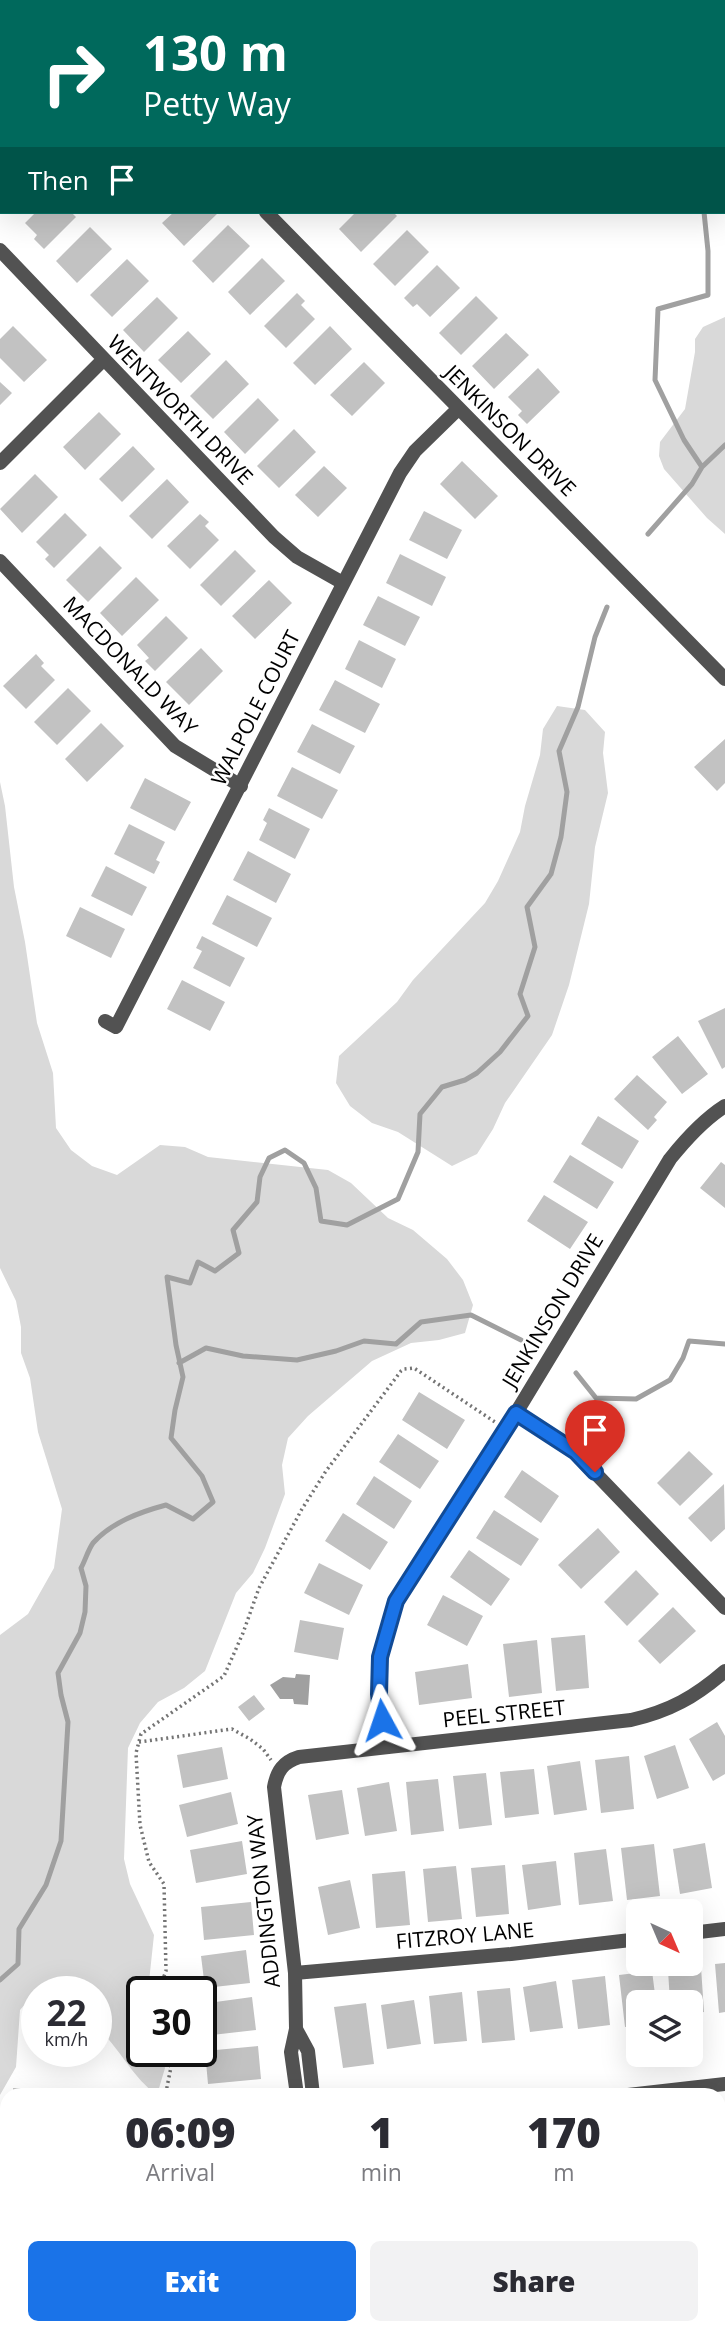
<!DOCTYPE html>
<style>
:root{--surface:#fff;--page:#f2f2f3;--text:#2b2b33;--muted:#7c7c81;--accent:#1a73e8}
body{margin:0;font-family:"Open Sans",sans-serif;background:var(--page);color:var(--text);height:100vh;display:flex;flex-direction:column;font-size:26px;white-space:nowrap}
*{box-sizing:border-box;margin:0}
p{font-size:23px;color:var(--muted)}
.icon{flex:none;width:38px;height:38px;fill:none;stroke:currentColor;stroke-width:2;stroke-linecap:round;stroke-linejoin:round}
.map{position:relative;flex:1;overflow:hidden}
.panel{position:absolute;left:0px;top:2088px;width:726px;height:247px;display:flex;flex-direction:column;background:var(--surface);border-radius:21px 21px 0 0;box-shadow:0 7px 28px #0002}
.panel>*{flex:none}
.guide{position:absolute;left:0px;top:0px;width:726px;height:214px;box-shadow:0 7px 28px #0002;background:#00695c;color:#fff;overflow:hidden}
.needle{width:46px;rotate:136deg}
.tools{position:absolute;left:626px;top:1899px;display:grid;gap:14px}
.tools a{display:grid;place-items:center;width:77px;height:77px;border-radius:10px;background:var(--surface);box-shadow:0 7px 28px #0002;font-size:35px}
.speed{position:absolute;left:21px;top:1976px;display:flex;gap:14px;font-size:35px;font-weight:700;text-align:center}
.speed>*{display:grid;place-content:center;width:91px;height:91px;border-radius:50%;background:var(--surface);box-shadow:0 7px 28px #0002;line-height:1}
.speed small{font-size:18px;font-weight:400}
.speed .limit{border:4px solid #111;border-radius:10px;background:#fff;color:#111}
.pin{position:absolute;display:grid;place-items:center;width:60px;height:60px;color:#fff;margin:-72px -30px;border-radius:50% 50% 50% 0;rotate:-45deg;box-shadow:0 0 7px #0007}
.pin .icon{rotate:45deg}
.me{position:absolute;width:77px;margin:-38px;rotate:355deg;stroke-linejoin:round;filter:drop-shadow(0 0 5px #0008)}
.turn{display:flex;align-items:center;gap:24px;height:147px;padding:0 28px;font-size:32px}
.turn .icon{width:91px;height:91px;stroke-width:2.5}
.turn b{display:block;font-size:49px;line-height:60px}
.then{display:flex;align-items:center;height:66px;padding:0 28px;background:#0003;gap:14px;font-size:26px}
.eta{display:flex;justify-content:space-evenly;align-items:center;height:119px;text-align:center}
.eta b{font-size:42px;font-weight:800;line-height:49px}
.cta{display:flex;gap:14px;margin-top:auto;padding:14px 28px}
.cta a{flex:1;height:80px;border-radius:10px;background:var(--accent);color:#fff;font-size:28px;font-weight:800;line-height:80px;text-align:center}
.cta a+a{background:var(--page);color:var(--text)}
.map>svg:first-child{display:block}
</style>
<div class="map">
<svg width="725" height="2333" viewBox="0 0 725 2333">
<rect width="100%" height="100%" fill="#fff"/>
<path fill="#d9d9d9" d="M725,317V534L707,518L664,469L659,456L660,442L685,409L695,352V339L703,327Z
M557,706L585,710L605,732L603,753L608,793L595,847L589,904L569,985L552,1035L505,1103L493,1129L477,1154L452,1166L398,1132L372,1123L350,1106L336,1083L339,1056L397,1002L413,980L485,903L498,881L520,832L525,806L540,755L543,729Z
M0,782L5,806L14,887L25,942L37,1023L53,1073L56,1128L71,1150L92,1166L117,1175L160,1145L185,1147L208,1157L328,1170L351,1183L388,1218L413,1230L447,1259L463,1280L473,1305L465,1333L439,1340L411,1343L372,1361L308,1416L288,1438L282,1465L285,1494L265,1548L253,1573L236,1593L205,1671L184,1688L158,1702L140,1723L128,1748L124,1859L130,1884L154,1935L148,1991L142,1992V2051H161L165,2068L157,2095C132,2077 119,2047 96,2026V1992H49L38,1989L20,2010L16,2067L0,2095V1635L28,1614L54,1568L62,1509L38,1432L30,1378L21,1353V1327L16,1301L0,1268Z
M725,2174V2333H557V2328H719V2175Z
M0,2186L7,2187V2328H26L28,2333H0Z"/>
<path fill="#a0a0a0" d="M296,1674L310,1675L308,1705L294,1704L293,1699H280L270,1685L283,1677L295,1678Z"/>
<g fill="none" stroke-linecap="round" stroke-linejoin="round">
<path stroke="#a0a0a0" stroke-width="5" d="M654,0V2
M702,467L725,445
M648,534L692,484L702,467L684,440L655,380L658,309L708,295V251L704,212
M179,1363L206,1348L243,1356L297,1360L336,1351L364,1341L396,1344L421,1322L471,1315L521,1340
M576,1373L596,1398L636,1399L670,1380L683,1358L689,1341L725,1344
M0,1980L18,1964L19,1929L46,1885L61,1841L68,1722L61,1695L58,1673L80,1633L85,1612L86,1586L81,1568C85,1561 88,1550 93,1543C112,1522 140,1512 166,1505L193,1519L213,1502L202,1476L171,1438L175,1410L183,1377L176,1345L167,1277L190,1283L198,1262L215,1271L239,1253L233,1230L257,1202L260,1177L269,1158L285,1150L304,1163L316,1188L321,1221L347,1225L398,1199L418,1152L420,1114L442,1087L465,1080L477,1073L500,1052L528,1016L520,994L535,947L527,907L551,874L561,837L567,792L559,751L578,707L595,637L607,607"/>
</g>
<path fill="#c2c2c2" d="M36,212H71L76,217L44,249L34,239L37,235L25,223Z
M174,212H219L184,246L162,223Z
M356,212H393L397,216L361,252L339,229Z
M228,225L250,246L213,283L192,261Z
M90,227L112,249L77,283L56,261Z
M407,230L429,252L395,286L373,264Z
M262,258L285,281L250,315L228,292Z
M127,259L149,281L112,317L90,295Z
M437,265L460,288L430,317L417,304L413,307L404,298Z
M297,293L305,301L301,305L315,319L286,348L264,326Z
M476,296L498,318L461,355L439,333Z
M157,297L178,318L144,352L123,330Z
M13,326L47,360L24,382L0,358V339Z
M330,326L352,349L315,385L293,363Z
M188,331L211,354L181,383L158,360Z
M506,333L529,355L494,389L472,366Z
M226,360L249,384L213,419L190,396Z
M364,362L385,383L352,416L330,395Z
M538,368L560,392L527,424L518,415L522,411L508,397Z
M0,382L12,393L0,405Z
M258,398L279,420L245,454L224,432Z
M99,412L121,434L85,470L63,447Z
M294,429L316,452L279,488L257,466Z
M133,446L155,469L122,502L99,479Z
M462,461L498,496L475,519L440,484Z
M324,466L347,488L318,517L295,495Z
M35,474L58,497L22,533L0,509Z
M167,479L189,502L152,539L129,516Z
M424,511L462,530L447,559L409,540Z
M65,513L87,535L54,568L45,559L49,555L36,542Z
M200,514L209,522L205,526L219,540L190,569L167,546Z
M100,546L122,568L88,602L66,580Z
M235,550L256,571L221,606L200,585Z
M400,554L446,577L432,606L386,583Z
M136,577L159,600L122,636L100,613Z
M269,580L292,603L255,639L232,616Z
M378,596L420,617L405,646L363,625Z
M166,616L188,638L155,671L145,661L149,658L137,645Z
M359,640L396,659L382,688L345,669Z
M201,648L223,671L189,705L166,682Z
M36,654L44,663L41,666L55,680L26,709L3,686Z
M335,680L380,704L365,733L319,710Z
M68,688L91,711L57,745L34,722Z
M101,723L124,746L87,782L65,759Z
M312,724L355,746L340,774L297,752Z
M725,739V783L717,791L694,767Z
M292,767L338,790L322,819L277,796Z
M145,778L191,802L175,831L130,808Z
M269,808L310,829L295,859L259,840L267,823L263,820Z
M129,824L165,842L156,860L160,862L154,874L114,854Z
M248,851L291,874L276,903L233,880Z
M106,866L147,887L132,916L91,896Z
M227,895L272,918L257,947L212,924Z
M80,907L125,929L111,958L66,936Z
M202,936L245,958L230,987L193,968L202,951L196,948Z
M182,980L225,1002L210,1031L167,1009Z
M725,1008V1067L722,1069L698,1021Z
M678,1036L708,1074L682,1094L652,1057Z
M637,1075L667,1102L654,1117L657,1120L648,1130L614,1099Z
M598,1116L639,1141L622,1169L581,1144Z
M570,1155L614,1182L597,1209L553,1182Z
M721,1162L725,1165V1208L700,1188Z
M544,1195L588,1222L570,1249L527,1221Z
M419,1392L465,1420L447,1449L402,1420Z
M398,1434L439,1461L420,1489L379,1462Z
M689,1451L713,1474L680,1506L657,1483Z
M522,1470L559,1496L541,1523L504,1497Z
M374,1476L412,1501L394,1529L356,1504Z
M724,1484L725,1529L711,1542L688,1518Z
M494,1510L539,1539L521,1566L476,1538Z
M343,1513L388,1542L370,1570L325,1541Z
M598,1528L620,1552L581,1589L558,1565Z
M469,1550L510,1579L491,1606L450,1577Z
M319,1563L363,1585L349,1615L304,1593Z
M636,1570L659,1594L627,1626L604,1602Z
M443,1595L483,1616L467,1646L427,1625Z
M673,1607L696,1631L660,1664L638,1641Z
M300,1620L344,1628L338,1660L294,1652Z
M585,1635L589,1688L556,1691L551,1638Z
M537,1640L542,1693L509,1697L503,1644Z
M468,1664L472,1698L419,1705L415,1672Z
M254,1695L265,1709L249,1721L238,1707Z
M717,1722L725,1736V1774L713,1781L689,1739Z
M675,1745L689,1788L657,1799L644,1756Z
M222,1747L228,1779L183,1788L177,1755Z
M629,1756L634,1809L601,1813L595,1760Z
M580,1761L587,1810L554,1815L547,1766Z
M534,1769L539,1814L505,1818L500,1772Z
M486,1773L492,1825L459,1829L453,1776Z
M438,1779L444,1831L411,1835L406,1782Z
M389,1782L397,1831L365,1836L357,1788Z
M342,1790L349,1834L316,1840L308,1795Z
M231,1792L238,1824L187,1837L179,1805Z
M242,1841L247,1874L196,1883L190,1850Z
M705,1843L712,1888L680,1894L673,1849Z
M654,1844L660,1896L627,1900L621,1848Z
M606,1849L613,1901L579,1905L574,1853Z
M556,1861L561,1905L528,1910L522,1865Z
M505,1865L509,1914L476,1917L471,1868Z
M456,1866L462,1919L428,1922L423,1869Z
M405,1871L410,1925L376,1928L372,1874Z
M350,1880L360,1928L328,1935L318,1887Z
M251,1902L254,1935L204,1940L201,1907Z
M246,1950L250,1983L205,1988L201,1956Z
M725,1963V2012L719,2013L715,1964Z
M701,1967L704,2012L691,2014V2002H670L668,1970Z
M652,1971L656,2002H639V2026L625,2027L619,1975Z
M605,1976L610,2025L578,2029L572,1980Z
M556,1981L563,2028L530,2032L523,1987Z
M510,1988L515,2040L482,2043L477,1991Z
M462,1992L467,2041L434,2044L429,1996Z
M252,1997L256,2030L203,2036L201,2004Z
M414,2000L421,2044L387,2049L381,2005Z
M366,2003L374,2064L343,2068L334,2007Z
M258,2046L261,2079L208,2084L205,2051Z
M13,2088L83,2089V2095H13Z
M251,2328H347V2333H251Z"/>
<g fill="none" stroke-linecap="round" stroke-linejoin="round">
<path stroke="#747474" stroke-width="3.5" stroke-dasharray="2 3.5" stroke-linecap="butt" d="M139,1742L232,1729L250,1739L263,1749L271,1760
M158,1992L166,1971L164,1884L149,1862L140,1825L136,1753L141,1734L224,1676L243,1633L259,1588L302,1509L326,1471L401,1371L404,1369L414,1368L495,1422
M161,2051L171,2067L166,2092"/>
<path stroke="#525252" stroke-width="7" d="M719,2157H725
M174,2333L176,2328
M397,2333L398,2328
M543,2333V2328"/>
<path stroke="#525252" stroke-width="14" d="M60,0L62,2
M266,212L725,679
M0,250L274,537L297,557L343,583
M0,463L103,360
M0,561L175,746L241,786
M105,1021L116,1027L400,473L415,451L458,409
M516,1413L576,1453L725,1608
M386,1747L379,1694L380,1657L396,1601L516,1413L670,1159C686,1139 703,1120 725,1106
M691,1933L725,1929
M295,1973L511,1954L639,1939
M296,2029L308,2051L313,2095
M297,2095L291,2052L296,2029L295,1973L274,1787C277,1771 283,1762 299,1757L631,1720C670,1711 695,1697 725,1671"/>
<path stroke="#525252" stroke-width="14" d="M628,2095L725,2084
M0,2168L7,2167"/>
</g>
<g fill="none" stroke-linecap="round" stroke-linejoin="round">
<defs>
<path id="route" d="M382,1720L379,1694L380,1657L396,1601L516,1413L576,1452L595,1472"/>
</defs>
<use href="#route" stroke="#114b97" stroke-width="18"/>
<use href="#route" stroke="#1a73e8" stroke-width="12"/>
</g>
<g text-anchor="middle" stroke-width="5" stroke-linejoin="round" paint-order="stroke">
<g font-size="21" fill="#000" stroke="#fff">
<text transform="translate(180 410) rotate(46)" y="7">WENTWORTH DRIVE</text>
<text transform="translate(510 431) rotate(45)" y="7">JENKINSON DRIVE</text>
<text transform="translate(130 666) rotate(46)" y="7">MACDONALD WAY</text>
<text transform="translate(256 708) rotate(-63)" y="7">WALPOLE COURT</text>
<text transform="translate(553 1311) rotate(-59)" y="7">JENKINSON DRIVE</text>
<text transform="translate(504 1714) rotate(-6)" y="7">PEEL STREET</text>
<text transform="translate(264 1901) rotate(-96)" y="7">ADDINGTON WAY</text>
<text transform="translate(465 1936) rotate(-5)" y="7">FITZROY LANE</text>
</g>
</g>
</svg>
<div class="tools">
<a><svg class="needle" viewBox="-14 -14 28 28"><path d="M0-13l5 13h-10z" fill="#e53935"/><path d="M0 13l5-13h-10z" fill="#7c7c81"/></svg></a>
<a><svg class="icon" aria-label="layers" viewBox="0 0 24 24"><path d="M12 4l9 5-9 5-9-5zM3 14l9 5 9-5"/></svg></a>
</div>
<div class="speed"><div>22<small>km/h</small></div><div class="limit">30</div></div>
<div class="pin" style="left:595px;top:1472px;background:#d93025"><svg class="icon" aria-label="arrive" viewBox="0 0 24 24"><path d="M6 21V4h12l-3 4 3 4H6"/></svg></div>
<svg class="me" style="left:382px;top:1720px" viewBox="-20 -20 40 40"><path d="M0-17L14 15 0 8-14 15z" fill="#1a73e8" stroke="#fff" stroke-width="4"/></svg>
<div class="guide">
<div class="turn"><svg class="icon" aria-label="right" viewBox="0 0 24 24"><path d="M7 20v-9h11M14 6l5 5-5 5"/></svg><div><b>130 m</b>Petty Way</div></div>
<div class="then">Then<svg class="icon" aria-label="arrive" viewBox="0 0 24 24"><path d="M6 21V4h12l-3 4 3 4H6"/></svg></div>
</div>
<section class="panel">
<div class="eta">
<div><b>06:09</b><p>Arrival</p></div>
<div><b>1</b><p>min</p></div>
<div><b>170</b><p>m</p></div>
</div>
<div class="cta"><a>Exit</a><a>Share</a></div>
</section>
</div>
